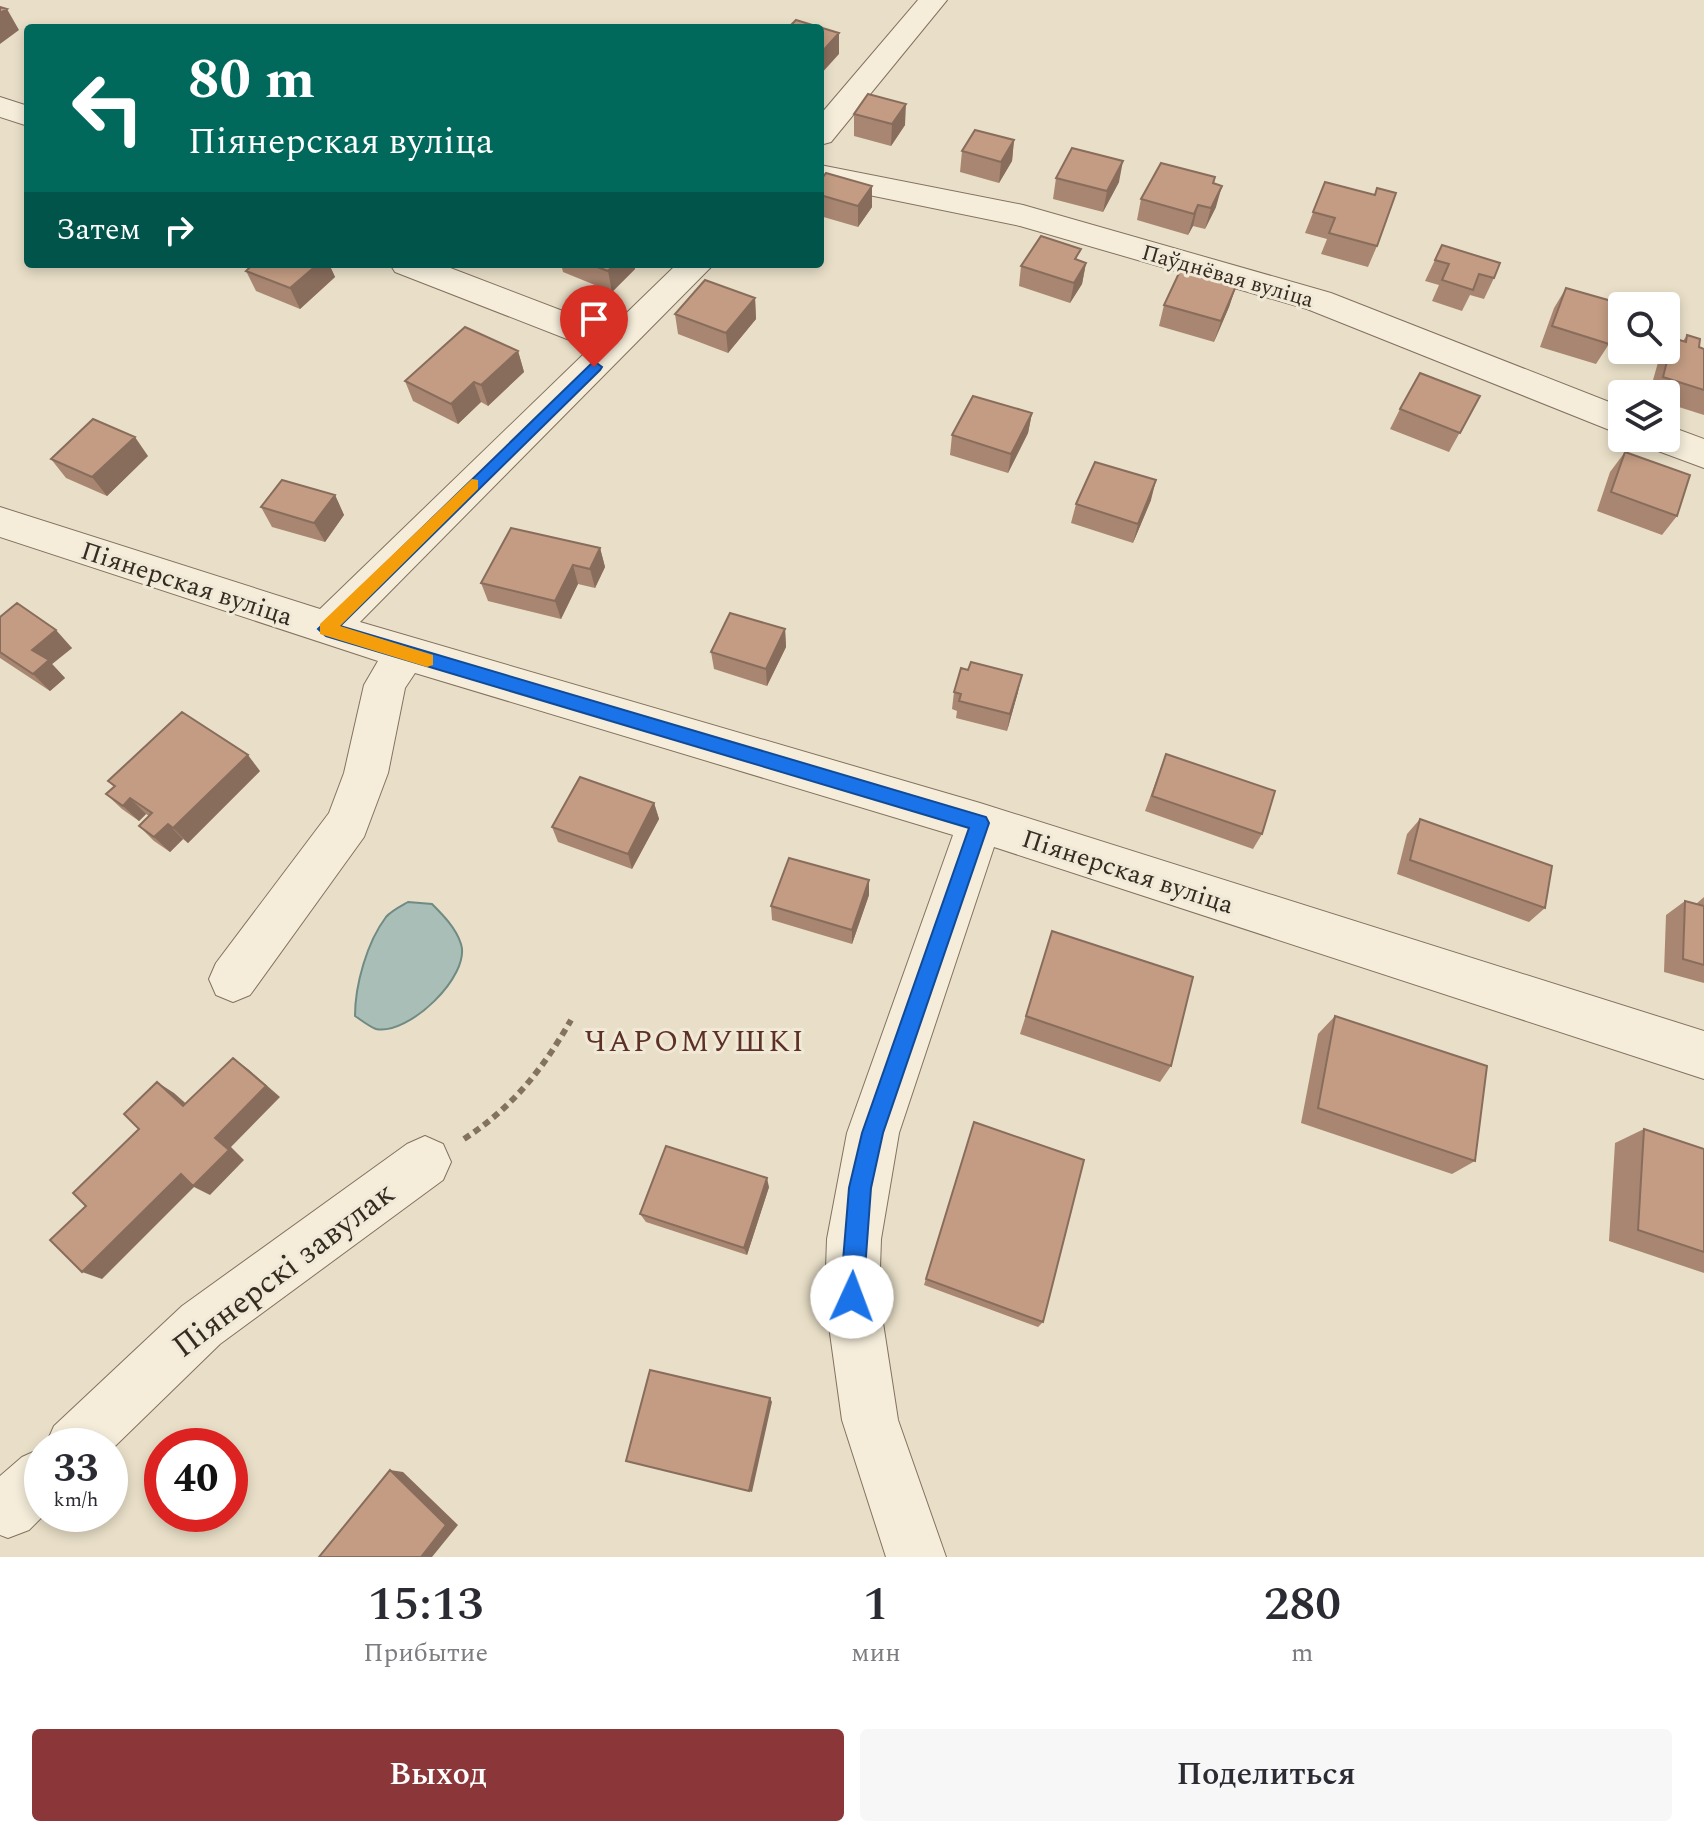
<!DOCTYPE html>
<html lang="ru">
<meta charset="utf-8">
<style>
:root{--surface:#fff;--page:#f7f7f7;--text:#2b2b33;--muted:#7c7c81;--accent:#8b3638}
body{margin:0;font-family:Spectral,serif;background:var(--page);color:var(--text);height:100vh;display:flex;flex-direction:column;font-size:30px;white-space:nowrap}
*{box-sizing:border-box;margin:0}
p{font-size:26px;color:var(--muted)}
.icon{flex:none;width:44px;height:44px;fill:none;stroke:currentColor;stroke-width:2;stroke-linecap:round;stroke-linejoin:round}
.map{position:relative;height:1557px;overflow:hidden}
.side{display:flex;flex-direction:column;background:var(--surface);flex:1}
.side>*{flex:none}
.hud{position:absolute;left:24px;top:24px;width:800px;height:244px;border-radius:8px;box-shadow:0 4px 12px #0003;background:#00695c;color:#fff;overflow:hidden}
.controls{position:absolute;left:1608px;top:292px;display:grid;gap:16px}
.controls a{display:grid;place-items:center;width:72px;height:72px;border-radius:8px;background:var(--surface);box-shadow:0 4px 12px #0003;font-size:40px}
.speed{position:absolute;left:24px;top:1428px;display:flex;gap:16px;font-size:40px;font-weight:700;text-align:center}
.speed>*{display:grid;place-content:center;width:104px;height:104px;border-radius:50%;background:var(--surface);box-shadow:0 4px 12px #0003;line-height:1}
.speed small{font-size:20px;font-weight:400}
.speed .limit{border:12px solid #d22;background:#fff;color:#111}
.pin{position:absolute;display:grid;place-items:center;width:68px;height:68px;color:#fff;margin:-82px -34px;border-radius:50% 50% 50% 0;rotate:-45deg;box-shadow:0 0 8px #0007}
.pin .icon{rotate:45deg}
.me{position:absolute;width:88px;margin:-44px;rotate:2deg;stroke-linejoin:round;filter:drop-shadow(0 0 6px #0008)}
.turn{display:flex;align-items:center;gap:28px;height:168px;padding:0 32px;font-size:36px}
.turn .icon{width:104px;height:104px;stroke-width:2.5}
.turn b{display:block;font-size:56px;line-height:68px}
.then{display:flex;align-items:center;height:76px;padding:0 32px;background:#0003;gap:16px;font-size:30px}
.eta{display:flex;justify-content:space-evenly;align-items:center;height:136px;text-align:center}
.eta b{font-size:48px;font-weight:600;line-height:56px}
.action{display:flex;gap:16px;margin-top:auto;padding:16px 32px}
.action a{flex:1;height:92px;border-radius:8px;background:var(--accent);color:#fff;font-size:32px;font-weight:600;line-height:92px;text-align:center}
.action a+a{background:var(--page);color:var(--text)}
.map>svg:first-child{display:block}
</style>
<div class="map">
<svg width="1704" height="1557" viewBox="0 0 1704 1557">
<rect width="100%" height="100%" fill="#e9dfc8"/>
<path fill="#a8beb7" stroke="#708b84" stroke-width="2" d="M408,902L432,904C443,915 456,928 461,944C471,976 408,1036 376,1029C370,1027 361,1020 355,1016C355,985 367,942 386,917C391,911 401,906 408,902Z"/>
<g fill="none" stroke-linecap="round" stroke-linejoin="round">
<defs>
<path id="minor" d="M918,0H947L831,142L820,145V115Z
M0,97L28,106V126L0,117Z
M820,165L1023,205L1331,293L1622,407V435L1307,309L1020,226L820,185Z
M390,264H440L610,329L677,264H714L360,622L980,803L1704,1031V1079L994,847L899,1133L881,1239L879,1297L898,1420L946,1557H886L842,1420L825,1297L827,1239L847,1133L953,835L415,673L405,688L388,773L364,837L250,995L233,1002L216,995L209,979L216,963L329,813L344,773L364,685L378,661L0,537V507L320,609L590,348L395,272Z
M1666,425L1704,439V468L1650,448L1644,438H1666Z
M425,1136L443,1144L451,1162L443,1180L220,1344L110,1451V1446H45L54,1426L182,1306L407,1144Z
M42,1448V1514H45L29,1530L8,1538L0,1535V1476L22,1457Z"/>
</defs>
<use href="#minor" stroke="#83725f" stroke-width="2"/>
<path stroke="#83725f" stroke-width="6" stroke-dasharray="7 5" stroke-linecap="butt" d="M464,1139C512,1108 543,1069 571,1020"/>
<use href="#minor" fill="#f5edda" fill-rule="evenodd"/>
</g>
<path fill="#a88671" d="M854,114L905,125L891,146L854,136Z
M1014,140L1012,161L999,183L960,172L962,151Z
M1215,177L1214,184L1216,207L1205,229L1193,226L1188,235L1137,220L1141,199Z
M1056,178L1119,182L1103,212L1053,199Z
M820,181L872,207L858,227L820,216Z
M1325,182L1377,246L1368,267L1321,254L1327,239L1305,233Z
M1442,245L1494,278L1484,299L1470,295L1462,311L1432,301L1439,285L1425,281Z
M1079,260L1086,263L1082,284L1070,303L1019,286L1021,266Z
M253,264H329L335,277L300,309L256,291L246,271Z
M561,264H634L635,269L612,292L563,272Z
M1236,286L1229,307L1214,342L1159,326L1164,305Z
M1566,288L1609,344L1596,364L1540,347L1554,308Z
M755,298L756,319L728,353L678,334L675,314Z
M1687,335L1699,347L1704,349V415L1666,403V394H1649L1659,359L1665,350H1666L1673,338L1683,341Z
M518,351L524,372L488,406L481,402L458,424L413,401L405,381Z
M1480,396L1449,452L1390,429L1400,409Z
M1032,413L1028,433L1008,473L950,455L952,435Z
M1625,452L1677,516L1662,535L1597,511L1610,472Z
M148,456L107,496L66,478L51,459Z
M335,495L344,515L325,542L272,527L261,507Z
M1151,500L1133,543L1071,523L1076,504Z
M600,548L605,567L595,588L578,584L561,619L488,601L481,583Z
M0,617L72,648L52,664L65,678L50,691L0,658Z
M785,629L786,647L767,686L714,669L711,652Z
M954,692H1018L1007,731L956,718L957,711L952,709Z
M1166,754L1262,834L1253,849L1145,811Z
M260,771L188,843L183,839L170,852L154,841L139,826L149,816L146,814L139,821L122,809L106,794L114,787L108,781Z
M654,803L659,819L632,869L558,842L552,827Z
M1420,819L1545,908L1529,922L1397,874L1407,834Z
M869,895L852,944L772,920L771,906Z
M1704,897V983L1664,972L1666,915L1685,901L1696,904Z
M1052,931L1171,1066L1160,1082L1020,1034Z
M1335,1016L1475,1161L1452,1174L1301,1123L1318,1034Z
M974,1122L1043,1322L1038,1327L924,1285Z
M1644,1129L1704,1149V1273L1609,1241L1615,1143Z
M769,1187L747,1255L646,1222L640,1214Z"/>
<path fill="#886d5c" d="M7,9L19,30L0,44V13Z
M839,33V54L820,75V54Z
M906,104L905,125L891,146L892,124Z
M1014,140L1012,161L999,183L1001,162Z
M1123,161L1119,182L1103,212L1107,191Z
M872,186V207L858,227V206Z
M1222,186L1216,207L1205,229L1211,208Z
M1198,205L1193,226L1188,235L1194,214Z
M1086,263L1082,284L1070,303L1074,283Z
M318,264H329L335,277L300,309L290,288Z
M615,264H634L635,269L612,292L608,271Z
M1236,286L1229,307L1214,342L1221,321Z
M755,298L756,319L728,353L726,333Z
M518,351L524,372L488,406L481,385Z
M474,382L481,402L458,424L451,404Z
M1032,413L1028,433L1008,473L1011,454Z
M135,437L148,456L107,496L92,477Z
M1156,480L1151,500L1133,543L1138,524Z
M335,495L344,515L325,542L314,523Z
M600,548L605,567L595,588L590,569Z
M573,565L578,584L561,619L555,601Z
M785,629L786,647L767,686L766,669Z
M56,630L72,648L52,664L65,678L50,691L33,674L32,650Z
M1022,675L1018,692L1007,731L1010,714Z
M248,755L260,771L188,843L173,828Z
M130,798L146,814L139,821L123,806Z
M654,803L659,819L632,869L628,854Z
M168,824L183,839L170,852L154,837Z
M869,880V895L852,944V930Z
M233,1058L248,1069L280,1097L231,1147L244,1160L210,1195L194,1187L102,1279L82,1272Z
M157,1082L174,1093L200,1116L183,1106Z
M767,1178L769,1187L747,1255L744,1248Z
M770,1398L772,1402L752,1492L749,1491Z
M390,1470L403,1472L458,1525L432,1557H421Z"/>
<path fill="#c39c83" stroke="#886d5c" stroke-width="2" d="M0,7L7,9L0,13Z
M796,20L839,33L820,54V28H788Z
M868,94L906,104L892,124L854,114Z
M975,130L1014,140L1001,162L962,151Z
M1072,148L1123,161L1107,191L1056,178Z
M1161,163L1215,177L1213,183L1222,186L1211,208L1198,205L1194,214L1141,199Z
M826,173L872,186L858,206L820,195V181Z
M1325,182L1375,195L1377,188L1396,193L1377,246L1329,233L1335,218L1313,212Z
M1041,236L1081,249L1075,259L1086,263L1074,283L1021,266Z
M1442,245L1500,263L1494,278L1479,274L1473,290L1442,280L1449,264L1435,260Z
M253,264H318L290,288L246,271Z
M589,264H615L608,271Z
M1180,271L1236,286L1221,321L1164,305Z
M705,280L755,298L726,333L675,314Z
M1566,288L1622,304L1609,344L1552,326Z
M465,327L518,351L481,385L474,382L451,404L405,381Z
M1687,335L1700,339L1699,347L1704,349V390L1663,377L1673,338L1686,342Z
M1420,373L1480,396L1460,433L1400,409Z
M973,396L1032,413L1011,454L952,435Z
M93,419L135,437L92,477L51,459Z
M1625,452L1690,475L1677,516L1611,492Z
M1095,462L1156,480L1138,524L1076,504Z
M282,480L335,495L314,523L261,507Z
M511,528L600,548L590,569L573,565L555,601L481,583Z
M17,603L56,630L32,650L49,660L33,674L0,652V617Z
M730,613L785,629L766,669L711,652Z
M971,662L1022,675L1010,714L959,701L961,694L954,692L961,668L968,670Z
M182,712L248,755L173,828L168,824L154,837L139,826L152,813L130,798L123,806L106,794L115,786L108,781Z
M1166,754L1275,791L1262,834L1152,796Z
M580,777L654,803L628,854L552,827Z
M1420,819L1552,866L1545,908L1410,860Z
M789,858L869,880L852,930L771,906Z
M1685,901L1704,906V965L1683,959Z
M1052,931L1193,977L1171,1066L1026,1016Z
M1335,1016L1487,1066L1475,1161L1318,1108Z
M233,1058L266,1086L215,1138L229,1150L193,1186L181,1174L82,1272L50,1240L86,1206L73,1193L139,1129L124,1114L157,1082L183,1106Z
M974,1122L1084,1160L1043,1322L926,1279Z
M1644,1129L1704,1149V1252L1638,1230Z
M666,1146L767,1178L744,1248L640,1214Z
M650,1370L770,1398L749,1491L626,1461Z
M390,1470L446,1525L421,1557H319Z"/>
<path fill="#1a73e8" stroke="#114b97" stroke-width="2" d="M594,361L602,367L600,370L340,626L986,817L989,823L883,1133L871,1188L863,1297L860,1305L852,1309L844,1305L840,1297L849,1188L862,1133L969,828L326,636L318,629Z"/>
<path fill="#f59e0b" d="M472,479L478,480V489L340,626L433,655V665L427,667L320,634V624Z"/>
<g text-anchor="middle" stroke-width="6" stroke-linejoin="round" paint-order="stroke">
<g font-size="22" fill="#352b21" stroke="#f1e9d7">
<text transform="translate(1228 275) rotate(16)" y="8">Паўднёвая вуліца</text>
</g>
<g font-size="26" fill="#352b21" stroke="#f1e9d7">
<text transform="translate(187 583) rotate(18)" y="9">Піянерская вуліца</text>
<text transform="translate(1128 871) rotate(18)" y="9">Піянерская вуліца</text>
</g>
<g font-size="30" letter-spacing="2" fill="#5d3026" stroke="#f1e9d7">
<text x="695" y="1051">ЧАРОМУШКІ</text>
</g>
<g font-size="32" fill="#352b21" stroke="#f1e9d7">
<text transform="translate(283 1269) rotate(-37)" y="11">Піянерскі завулак</text>
</g>
</g>
</svg>
<div class="controls">
<a><svg class="icon" aria-label="search" viewBox="0 0 24 24"><circle cx="10" cy="10" r="6"/><path d="M15 15l6 6"/></svg></a>
<a><svg class="icon" aria-label="layers" viewBox="0 0 24 24"><path d="M12 4l9 5-9 5-9-5zM3 14l9 5 9-5"/></svg></a>
</div>
<div class="speed"><div>33<small>km/h</small></div><div class="limit">40</div></div>
<div class="pin" style="left:594px;top:367px;background:#d93025"><svg class="icon" aria-label="arrive" viewBox="0 0 24 24"><path d="M6 21V4h12l-3 4 3 4H6"/></svg></div>
<svg class="me" style="left:852px;top:1297px" viewBox="-20 -20 40 40"><circle r="19" fill="#fff"/><path d="M0-13L10 11 0 6-10 11z" fill="#1a73e8"/></svg>
<div class="hud">
<div class="turn"><svg class="icon" aria-label="left" viewBox="0 0 24 24"><path d="M17 20v-9H6M10 6l-5 5 5 5"/></svg><div><b>80 m</b>Піянерская вуліца</div></div>
<div class="then">Затем<svg class="icon" aria-label="right" viewBox="0 0 24 24"><path d="M7 20v-9h11M14 6l5 5-5 5"/></svg></div>
</div>
</div>
<section class="side">
<div class="eta">
<div><b>15:13</b><p>Прибытие</p></div>
<div><b>1</b><p>мин</p></div>
<div><b>280</b><p>m</p></div>
</div>
<div class="action"><a>Выход</a><a>Поделиться</a></div>
</section>
